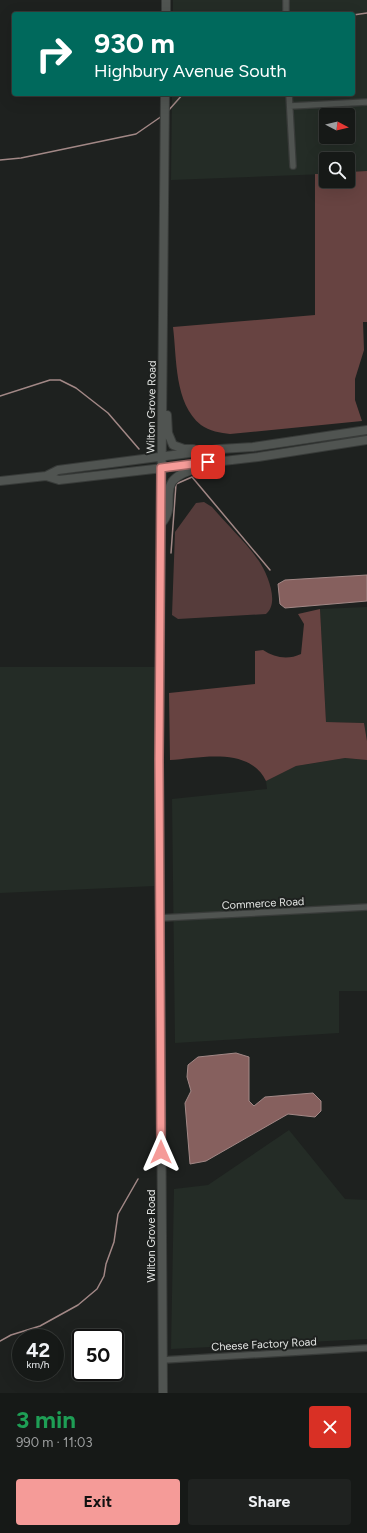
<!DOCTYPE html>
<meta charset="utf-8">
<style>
:root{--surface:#161917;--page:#1f2220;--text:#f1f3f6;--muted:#9ea0a1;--line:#353836;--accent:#f59b98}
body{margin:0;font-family:Figtree,sans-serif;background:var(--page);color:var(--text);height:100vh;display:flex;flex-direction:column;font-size:15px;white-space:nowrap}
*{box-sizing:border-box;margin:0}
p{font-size:13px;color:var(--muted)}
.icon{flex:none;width:22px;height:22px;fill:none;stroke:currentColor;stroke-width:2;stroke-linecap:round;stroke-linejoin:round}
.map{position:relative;height:1393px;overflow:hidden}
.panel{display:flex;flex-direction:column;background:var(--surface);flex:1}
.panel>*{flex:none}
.guide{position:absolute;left:12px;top:12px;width:343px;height:84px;border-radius:4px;box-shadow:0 4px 16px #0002,0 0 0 1px var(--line);background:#00695c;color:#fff;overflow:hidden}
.needle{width:26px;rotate:97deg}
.controls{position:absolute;left:319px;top:108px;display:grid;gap:8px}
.controls a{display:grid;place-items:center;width:36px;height:36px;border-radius:4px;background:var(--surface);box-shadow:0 4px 16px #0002,0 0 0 1px var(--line);font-size:20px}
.speed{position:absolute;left:12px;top:1329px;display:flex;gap:8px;font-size:20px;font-weight:700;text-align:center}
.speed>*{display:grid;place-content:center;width:52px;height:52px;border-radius:50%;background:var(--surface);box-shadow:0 4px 16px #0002,0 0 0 1px var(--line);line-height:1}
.speed small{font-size:10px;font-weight:400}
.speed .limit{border:2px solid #111;border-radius:6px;background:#fff;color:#111}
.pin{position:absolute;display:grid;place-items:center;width:34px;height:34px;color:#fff;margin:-17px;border-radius:8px;box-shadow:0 2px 6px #0006}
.me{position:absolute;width:44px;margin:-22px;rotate:0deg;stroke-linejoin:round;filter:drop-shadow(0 0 3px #0008)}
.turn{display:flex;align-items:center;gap:14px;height:84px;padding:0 16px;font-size:18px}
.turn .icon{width:52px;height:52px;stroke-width:2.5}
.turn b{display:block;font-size:28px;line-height:34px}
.round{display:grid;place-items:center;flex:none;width:42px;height:42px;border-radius:4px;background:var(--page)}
.head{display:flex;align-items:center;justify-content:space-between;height:68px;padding:0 16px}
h1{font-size:24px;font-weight:700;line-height:30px;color:#1e9e55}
.button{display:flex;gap:8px;margin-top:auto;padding:8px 16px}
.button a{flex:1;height:46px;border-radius:4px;background:var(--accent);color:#111;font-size:16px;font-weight:700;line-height:46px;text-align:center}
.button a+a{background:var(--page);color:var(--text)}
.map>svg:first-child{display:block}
</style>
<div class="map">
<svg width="367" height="1393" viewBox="0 0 367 1393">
<rect width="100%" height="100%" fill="#1e211f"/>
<path fill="#242c26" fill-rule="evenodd" d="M173,0H367V171L348,172V159H326V174L171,180L172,94H353V14H173ZM326,115H348V137H326Z
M367,607V741L364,723L326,722L320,609Z
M0,667H155L156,744L154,886L0,893Z
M345,758L367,760V991H339V1033L175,1043L172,799L267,789L266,781L296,766Z
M289,1130L345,1199L367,1200V1339L171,1349L174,1189L208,1185Z"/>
<path fill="#563c3b" d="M204,502L212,507C227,525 246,542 259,561C267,573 280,603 266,614L178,619L172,615L175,532L196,503Z"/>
<path fill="#674341" d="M367,171V322H363L364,350L355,379V400L362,421L230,434C221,433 209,431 201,425C174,403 177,359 173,327L315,315V174H326V181H348V172Z
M320,609L326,722L364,723L367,741V760L345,758L296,766L266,781C249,746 200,758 170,760L169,693L255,684V651L263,650C275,658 288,660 301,654L304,624L298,614Z"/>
<path fill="#86605e" stroke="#a28886" d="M367,575V601L285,608L280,604L278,584L285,580Z
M236,1053L249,1057V1101L254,1106L265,1097L313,1093L321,1101V1111L315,1117L288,1114L206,1161L190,1164L185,1103L191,1091L187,1077L188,1065L198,1057Z"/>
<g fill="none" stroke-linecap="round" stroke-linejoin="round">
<path stroke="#a28886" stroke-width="1.5" d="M353,15L367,13
M168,111L183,94
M0,160L21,158L136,134L162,116
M0,396L50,380H60L76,388L108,413L139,449
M171,553L176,484L192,477L270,570
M0,1341L11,1335L40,1326L78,1305L97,1289L104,1276L106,1264L114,1242L118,1214L138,1179"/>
<defs>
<path id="minor" d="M286,0V14
M289,94L293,166
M290,106L367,102
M160,918L367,907
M163,1360L367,1348"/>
<path id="secondary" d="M166,14V0
M167,415L168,433L173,445L184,449H193
M46,476L59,480L258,457L367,440
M0,481L46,476L58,470L220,449L253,447L367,430
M161,524C181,502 149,480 199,468
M163,1393L159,760L165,94"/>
</defs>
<use href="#minor" stroke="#383b39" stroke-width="8"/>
<use href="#secondary" stroke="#383b39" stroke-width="10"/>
<use href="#minor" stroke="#505451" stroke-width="5.5"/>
<use href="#secondary" stroke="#505451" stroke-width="8"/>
</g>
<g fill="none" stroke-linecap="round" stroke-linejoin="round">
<defs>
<path id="route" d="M161,1152L159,760L161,468L208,462"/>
</defs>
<use href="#route" stroke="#9f6563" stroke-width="10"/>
<use href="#route" stroke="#f59b98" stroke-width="7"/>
</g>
<g text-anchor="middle" stroke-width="4" stroke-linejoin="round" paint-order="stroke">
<g font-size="11" fill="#e3e5e3" stroke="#1e211f">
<text transform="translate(151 407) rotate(-89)" y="4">Wilton Grove Road</text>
<text transform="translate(263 903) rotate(-3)" y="4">Commerce Road</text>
<text transform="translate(151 1236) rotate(-90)" y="4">Wilton Grove Road</text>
<text transform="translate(264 1344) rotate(-3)" y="4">Cheese Factory Road</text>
</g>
</g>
</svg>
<div class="controls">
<a><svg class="needle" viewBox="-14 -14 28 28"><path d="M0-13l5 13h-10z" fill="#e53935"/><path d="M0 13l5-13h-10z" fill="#9ea0a1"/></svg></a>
<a><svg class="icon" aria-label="search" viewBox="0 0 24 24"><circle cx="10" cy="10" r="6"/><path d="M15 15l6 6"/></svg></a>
</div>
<div class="speed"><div>42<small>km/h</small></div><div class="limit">50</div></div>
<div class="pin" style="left:208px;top:462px;background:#d93025"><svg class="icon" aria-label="arrive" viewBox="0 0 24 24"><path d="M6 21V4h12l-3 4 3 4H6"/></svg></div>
<svg class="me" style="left:161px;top:1152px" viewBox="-20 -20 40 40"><path d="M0-17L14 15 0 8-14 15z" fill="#f59b98" stroke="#fff" stroke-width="4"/></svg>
<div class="guide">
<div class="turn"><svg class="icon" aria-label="right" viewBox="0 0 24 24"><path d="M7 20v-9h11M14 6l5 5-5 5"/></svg><div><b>930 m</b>Highbury Avenue South</div></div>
</div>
</div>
<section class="panel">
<div class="head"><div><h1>3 min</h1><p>990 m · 11:03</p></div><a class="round" style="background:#d93025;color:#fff"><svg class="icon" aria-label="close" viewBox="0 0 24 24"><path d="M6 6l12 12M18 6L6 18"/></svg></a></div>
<div class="button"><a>Exit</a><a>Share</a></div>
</section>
